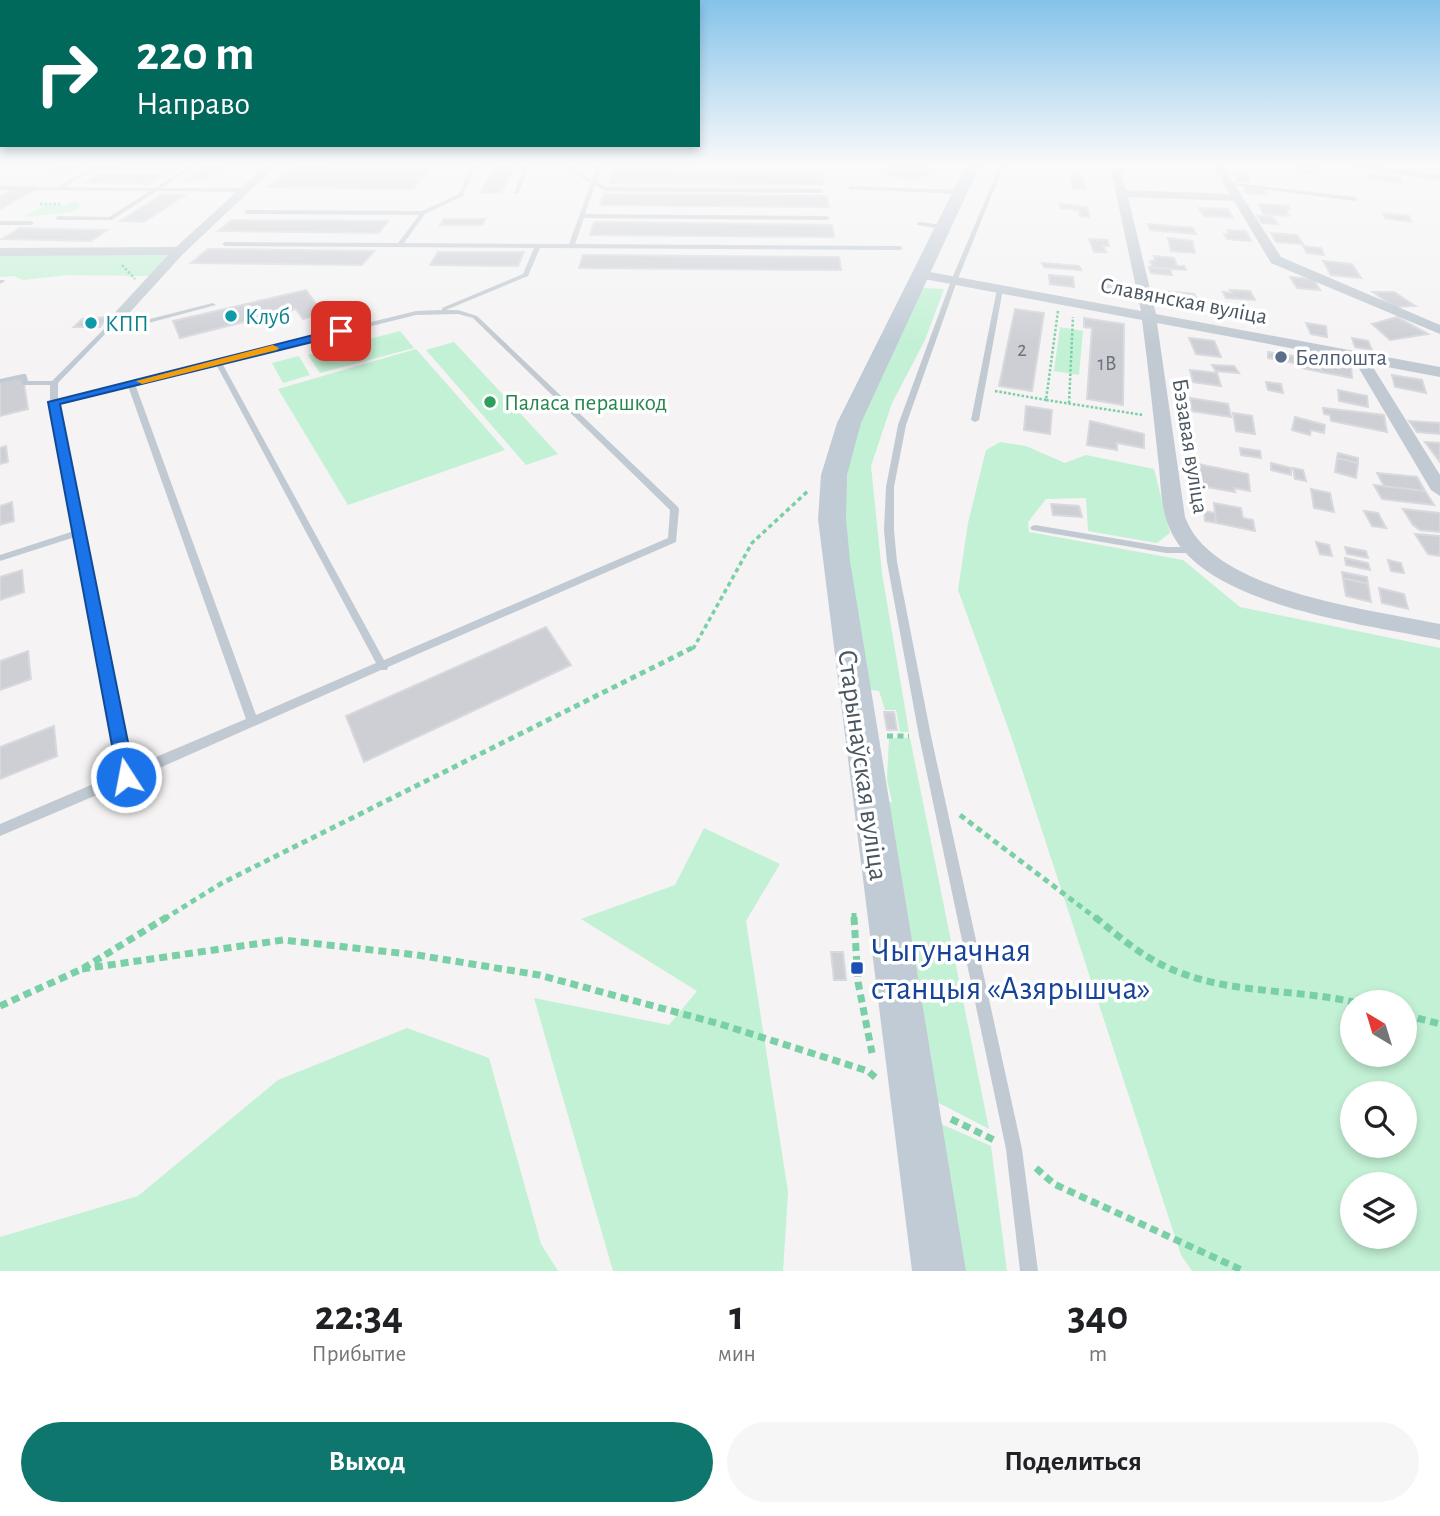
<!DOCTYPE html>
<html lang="ru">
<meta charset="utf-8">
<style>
:root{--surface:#fff;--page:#f6f6f6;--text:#202124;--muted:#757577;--accent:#0f766e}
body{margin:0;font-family:"Alegreya Sans",sans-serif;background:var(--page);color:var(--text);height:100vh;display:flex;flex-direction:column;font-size:26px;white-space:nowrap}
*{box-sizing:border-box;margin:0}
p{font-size:23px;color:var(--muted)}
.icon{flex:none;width:38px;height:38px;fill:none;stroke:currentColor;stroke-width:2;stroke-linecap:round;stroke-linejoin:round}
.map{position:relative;height:1271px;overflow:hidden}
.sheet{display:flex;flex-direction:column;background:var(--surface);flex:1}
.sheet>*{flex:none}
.hud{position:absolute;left:0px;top:0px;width:700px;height:147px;box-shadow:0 4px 10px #0003;background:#00695c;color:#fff;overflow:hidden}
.needle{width:46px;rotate:322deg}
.fabs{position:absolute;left:1340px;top:990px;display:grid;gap:14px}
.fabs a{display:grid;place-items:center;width:77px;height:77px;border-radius:50%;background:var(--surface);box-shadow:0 4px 10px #0003;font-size:35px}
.pin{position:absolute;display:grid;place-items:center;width:60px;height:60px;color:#fff;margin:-30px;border-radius:14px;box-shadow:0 4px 10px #0006}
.me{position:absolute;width:77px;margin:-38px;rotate:349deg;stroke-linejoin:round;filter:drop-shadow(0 0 5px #0008)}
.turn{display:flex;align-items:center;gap:24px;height:147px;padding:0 21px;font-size:32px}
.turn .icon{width:91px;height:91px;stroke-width:2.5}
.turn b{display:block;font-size:49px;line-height:60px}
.eta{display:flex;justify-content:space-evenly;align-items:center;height:119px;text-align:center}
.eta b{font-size:42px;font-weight:600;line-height:49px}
.cta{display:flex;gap:14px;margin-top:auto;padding:14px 21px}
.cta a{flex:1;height:80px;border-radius:42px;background:var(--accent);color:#fff;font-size:28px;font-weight:600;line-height:80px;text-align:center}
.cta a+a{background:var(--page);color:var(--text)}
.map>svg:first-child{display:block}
</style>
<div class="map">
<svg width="1440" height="1271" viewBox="0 0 1440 1271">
<rect width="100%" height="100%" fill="#f5f3f3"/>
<path fill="#c3f1d5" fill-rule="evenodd" d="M75,201L82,205L73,212L24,217L46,204L65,205Z
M179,251L157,276L66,275L23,280L14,276L0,277V253Z
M921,288L944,289L925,340L892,403L871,466L882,573L909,732H900L896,710H885L879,691L863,689L849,601L844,477L851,438Z
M1060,327L1083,331L1079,375L1054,371Z
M400,331L414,348L320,373L308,355Z
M454,342L558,454L526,465L426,350Z
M416,349L505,450L348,505L278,389Z
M299,356L310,375L283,383L272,363Z
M1000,442L1026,446L1065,463L1086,455L1154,469L1170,533L1157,543L1088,531L1086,498L1046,499L1028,522L1029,532L1183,560L1240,607L1440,648V1271H1192L1181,1255L1011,736L958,590L968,523L986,450ZM1353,1003H1405V1055H1353ZM1353,1094H1405V1146H1353ZM1353,1185H1405V1237H1353Z
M889,738H910L989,1129L935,1101L884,802H892L887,780Z
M704,828L780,864L746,921L788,1192L783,1271H613L534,998L669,1025L697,991L581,919L675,885Z
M407,1028L489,1058L541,1244L558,1271H0V1237L138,1196L278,1080Z
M932,1120L991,1146L1007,1271H956Z"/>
<path fill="#cdcfd5" stroke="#d7d9de" stroke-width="2" d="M59,165H80L68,171H48Z
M208,165H227L204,180H186Z
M894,165H914L935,170L916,181L881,173Z
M1305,165L1319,167L1320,175L1299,173V169L1294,168L1296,165Z
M494,167H515L501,193H480Z
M292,168L429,169L413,189L269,187Z
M613,170L822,172L824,184L609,183Z
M1234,172L1247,173L1250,182L1237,181Z
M102,173L163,174L147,184L85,182Z
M1369,173L1400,177L1402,183L1370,179Z
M1069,175L1082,176L1086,189H1073Z
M1245,186L1265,189L1267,195L1246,193Z
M16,188H38L0,209V196Z
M163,194L185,195L144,222L120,221Z
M604,194L827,196L829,207L600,205Z
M1060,204L1087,207L1089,217L1080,216L1079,210L1061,208Z
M1259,204L1288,206L1290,210L1286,209L1289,216L1263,214Z
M1199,208L1228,209L1233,218L1204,216Z
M1383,213L1409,216L1411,222L1385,218Z
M1257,216L1272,217L1278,224L1262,223Z
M444,219H485L482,225H440Z
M232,220L388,221L379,233L218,231Z
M594,222L832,225L834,237L590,235Z
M1148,224L1193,228L1196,234L1150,230Z
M20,228L43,229L107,230L91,241L2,239Z
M1227,230L1246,231L1251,241L1227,239L1224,234H1229Z
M1271,233L1297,235L1303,244L1276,242Z
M1168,238L1192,241L1195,253L1171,251Z
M1089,239L1107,240L1109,246H1103L1106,252H1094Z
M1303,246L1321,248L1324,255L1307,253Z
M208,249L374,251L362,265L191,263Z
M438,252H524L518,266L430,265Z
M583,255L839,257L841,270L579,268Z
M1154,256L1174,258L1177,266H1184L1186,270L1153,268L1150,261H1155Z
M1323,261L1352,264L1361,278L1331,275Z
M1042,263L1079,266L1081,270L1044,267Z
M1149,267L1170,269L1172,275L1151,273Z
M1049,275L1073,277L1074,287L1050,284Z
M1290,277L1313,279L1320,290L1297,288Z
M1100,280L1122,282L1125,294L1102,292Z
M306,290L323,313L303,319L296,309L180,338L173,321Z
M1230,290L1250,291L1255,300L1226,298L1223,292L1232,293Z
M1163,291L1194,294L1202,305L1165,299Z
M1373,292H1394L1415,306L1394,307Z
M1015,309L1044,313L1032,391L999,386Z
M1233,311L1248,312L1252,320L1238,319Z
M108,317L100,327H74L82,319Z
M1397,317L1428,334L1390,340L1372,324Z
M1084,318L1124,324L1123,405L1087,399L1092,328L1084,327Z
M1306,323L1326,326L1327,337L1311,334Z
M1189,338L1214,341L1221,357L1196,354Z
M1352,338L1368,341L1372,350L1355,347Z
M1268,352L1294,356V363L1268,358Z
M1302,356L1321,360V372L1302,368Z
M1321,360L1351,366L1352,378L1321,372Z
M1212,365L1234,366L1239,373L1216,371Z
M1190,370L1217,373L1221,386L1193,382Z
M1392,375L1422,380L1426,393L1395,387Z
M23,377L28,409L0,416V382Z
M1266,382L1281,384L1283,393L1268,390Z
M1338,390L1367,396L1368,407L1339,401Z
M1190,398L1228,404L1231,417L1192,411Z
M1026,406L1052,410L1050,434L1024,430Z
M1323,408L1384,415L1387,432L1331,421L1330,415L1324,414Z
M1233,413L1252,416L1255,434L1236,431Z
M1295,417L1325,425L1324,433L1311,430L1310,435L1292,430Z
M1090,421L1144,434V448L1117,443V450L1087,445Z
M1409,421L1440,423V434L1417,432Z
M1425,442L1440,443V462Z
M6,446L8,462L0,464V448Z
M1240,448L1260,451L1261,458L1241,455Z
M1338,453L1358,458V463L1337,458Z
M1337,458L1358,463L1356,478L1335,472Z
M1271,463L1291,468V475L1271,470Z
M1198,464L1248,474L1250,491L1234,488L1235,492L1200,486Z
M1293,468L1303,470L1306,481L1295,479Z
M1377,473L1417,477L1425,491L1384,486Z
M1374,485L1425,491L1434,505L1382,499Z
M1311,489L1330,493L1334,512L1314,508Z
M12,502L14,521L0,525V506Z
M1214,503L1241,508L1243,518L1253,520L1255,531L1216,523Z
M1051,504L1079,506L1082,517L1053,515Z
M1403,509L1440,513V532L1420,530L1413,525Z
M1204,511L1215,513L1216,523L1205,521Z
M1364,511L1378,513L1386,528L1372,526Z
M1415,534L1440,536V556L1428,554Z
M1316,542L1329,545L1332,556L1320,554Z
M1345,547L1366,551L1368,558L1347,554Z
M1345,558L1368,563L1370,570L1346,565Z
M1388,560L1401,563L1404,573L1391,571Z
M22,570L24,592L0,600V577Z
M1342,572L1367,577L1368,584L1343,578Z
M1343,578L1368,584L1371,602L1346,596Z
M1379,588L1404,594L1408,609L1382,603Z
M546,627L571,665L364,762L346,716Z
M28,651L31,679L0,690V661Z
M884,712H894L897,730H887Z
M54,726L57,756L0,779V747Z
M831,952H843L846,980H834Z"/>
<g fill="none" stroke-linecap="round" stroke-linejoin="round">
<path stroke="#7ad0a6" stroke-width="2.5" stroke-dasharray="2.5 2" stroke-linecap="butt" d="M40,204H60
M122,265L135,279
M1058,311L1046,400L1143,415
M995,391L1046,400
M1069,403L1073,317"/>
<path stroke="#7ad0a6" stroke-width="3.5" stroke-dasharray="4.5 3.5" stroke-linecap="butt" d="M693,649L752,543L809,490"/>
<path stroke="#7ad0a6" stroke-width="5" stroke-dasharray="6 4.5" stroke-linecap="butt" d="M887,736H909
M960,815L1097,919
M164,919L222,883L694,647
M854,919V910"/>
<path stroke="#7ad0a6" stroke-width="7" stroke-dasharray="8 5" stroke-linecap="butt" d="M854,917L858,982L872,1053
M1095,917C1122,939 1147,961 1181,973C1236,994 1300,989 1357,1003
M82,969L283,940L417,955L539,975L720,1024L868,1071L876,1078
M0,1006L82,969L167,917
M1405,1015L1440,1024
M951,1119L994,1140
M1036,1168L1054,1184L1244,1271"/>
<path fill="#c1cad2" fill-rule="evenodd" d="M95,165H99V167L185,169L190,165H196L162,188H243L246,190L243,192L157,191L112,220H58L55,218L58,216L109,217L150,191L0,190V186L58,187ZM94,169L181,171L155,188L64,187Z
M472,165H476L463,196L425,214L404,243L569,244L591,183L577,175L566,173L570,165H575L571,172L580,173L592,180L598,165H602L596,182L607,187L821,189L824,191L821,193L606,191L595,185L585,214L827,216L830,218L827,220L584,218L575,244L900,246L903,248L900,250L540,248L528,276L446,310H458L477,316L678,507L679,509L676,542L388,667L387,670H381L130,781L0,836V824L119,773L75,537L0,561V555L74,531L50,402V385H22L20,379L0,383V379L23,374H26L28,381H52L117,316L120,318L113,326L126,325L213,303L216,305L126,329L109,330L58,383V399L416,311L442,310V308L523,274L534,248L225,246L222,244L225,242L398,243L419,215L247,214L244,212L247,210L422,211L459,194ZM458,314L473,318L670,510L668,538L384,660L222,363L416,315ZM216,364L376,663L256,715L135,384ZM128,386L246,719L130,768L58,403Z
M525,165H529L519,193L514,194Z
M1000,165H1004L957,281L906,425L894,487V530L897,562L931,736L1022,1149L1038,1271H1020L1006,1149L919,736L887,562L884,530L886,487L898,425L951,281Z
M1227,182L1355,197L1358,199L1355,201L1225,184Z
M850,186L960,190L963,192L960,194L848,189Z
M0,221H31L34,223L31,225H0Z
M919,222L943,225L946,227L943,229L917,225V223Z
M0,280H4L5,281L0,284Z
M1000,287L1003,289L979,420L975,422L971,420L997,289Z
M1035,525L1166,547H1193L1198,550L1193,553H1166L1032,530L1030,528L1032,526Z"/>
<path fill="#c1cad2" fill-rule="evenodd" d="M266,165H277L183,254L122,321L110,318L168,255L0,256V248L176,247Z
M1212,165H1222L1281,257L1440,325V334L1271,263L1234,201L1128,197L1156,314L1440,367V377L1371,364L1440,475V496L1431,490L1354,360L1157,323L1185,517C1212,592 1370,609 1440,624V640C1366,624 1200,606 1169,527C1160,506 1161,480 1158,458C1153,412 1148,366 1142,320L919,278L912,274L919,270L1141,311L1111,170L1120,168L1126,190L1230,194Z
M1339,165H1369L1440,175V181Z"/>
<path fill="#c1cbd6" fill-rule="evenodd" d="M966,165H980L861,423L847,475L846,519L850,561L966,1271H912L818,519L821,475L837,423Z"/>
</g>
<linearGradient id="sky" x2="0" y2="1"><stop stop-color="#85c3ea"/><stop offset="0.48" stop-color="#fafafa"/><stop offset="1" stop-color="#fafafa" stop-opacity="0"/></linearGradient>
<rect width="1440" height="343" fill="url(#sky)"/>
<path fill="#1a73e8" stroke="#114b97" stroke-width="2" d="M341,328L345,329V334L60,404L135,777L132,783H119L48,402Z"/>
<path fill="#f59e0b" d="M273,345L279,348L277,350L142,384L136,381Z"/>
<g fill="#0f9aa8" stroke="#fff" stroke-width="2.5">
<circle cx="231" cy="316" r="7"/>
<circle cx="91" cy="323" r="7"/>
</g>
<circle fill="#5c6f8a" stroke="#fff" stroke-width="2.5" cx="1281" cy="357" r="7"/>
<circle fill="#2e9e5b" stroke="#fff" stroke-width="2.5" cx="490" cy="402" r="7"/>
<rect fill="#1a4fb4" stroke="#fff" stroke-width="2.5" x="850" y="961" width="14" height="14" rx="3.5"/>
<g text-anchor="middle" stroke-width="7" stroke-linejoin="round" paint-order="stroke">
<g font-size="21" fill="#6b747e">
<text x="1022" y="356">2</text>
<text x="1107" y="370">1В</text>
</g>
<g font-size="23" fill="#4a5661" stroke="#fff">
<text transform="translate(1184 300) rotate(11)" y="8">Славянская вуліца</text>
<text transform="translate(1191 446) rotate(81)" y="8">Бэзавая вуліца</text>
</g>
<g font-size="23" fill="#0d838f" stroke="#fff" text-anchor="start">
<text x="245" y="324">Клуб</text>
<text x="105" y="331">КПП</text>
</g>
<g font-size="23" fill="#4e5e75" stroke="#fff" text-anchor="start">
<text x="1295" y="365">Белпошта</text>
</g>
<g font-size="23" fill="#27864d" stroke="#fff" text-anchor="start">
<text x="504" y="410">Паласа перашкод</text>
</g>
<g font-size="28" fill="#4a5661" stroke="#fff">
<text transform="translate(864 765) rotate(82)" y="10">Старынаўская вуліца</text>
</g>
<g font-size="33" fill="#164399" stroke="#fff" text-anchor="start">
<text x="871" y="961">Чыгуначная<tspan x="871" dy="38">станцыя «Азярышча»</tspan></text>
</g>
</g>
</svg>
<div class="fabs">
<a><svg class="needle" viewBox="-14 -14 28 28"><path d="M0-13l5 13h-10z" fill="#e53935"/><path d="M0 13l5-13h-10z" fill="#757577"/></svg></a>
<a><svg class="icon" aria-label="search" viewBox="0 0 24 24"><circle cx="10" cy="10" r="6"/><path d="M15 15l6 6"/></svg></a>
<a><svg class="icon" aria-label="layers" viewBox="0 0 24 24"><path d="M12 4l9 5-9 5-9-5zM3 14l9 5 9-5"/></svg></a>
</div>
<div class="pin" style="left:341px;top:331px;background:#d93025"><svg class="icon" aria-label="arrive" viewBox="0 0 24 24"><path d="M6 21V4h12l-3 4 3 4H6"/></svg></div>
<svg class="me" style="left:126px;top:777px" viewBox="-20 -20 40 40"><circle r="17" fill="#1a73e8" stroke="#fff" stroke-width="3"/><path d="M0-11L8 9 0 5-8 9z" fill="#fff"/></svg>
<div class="hud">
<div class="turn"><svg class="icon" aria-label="right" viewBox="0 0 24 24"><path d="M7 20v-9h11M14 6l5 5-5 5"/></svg><div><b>220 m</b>Направо</div></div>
</div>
</div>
<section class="sheet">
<div class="eta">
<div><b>22:34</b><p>Прибытие</p></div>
<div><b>1</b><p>мин</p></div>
<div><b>340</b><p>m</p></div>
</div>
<div class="cta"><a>Выход</a><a>Поделиться</a></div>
</section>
